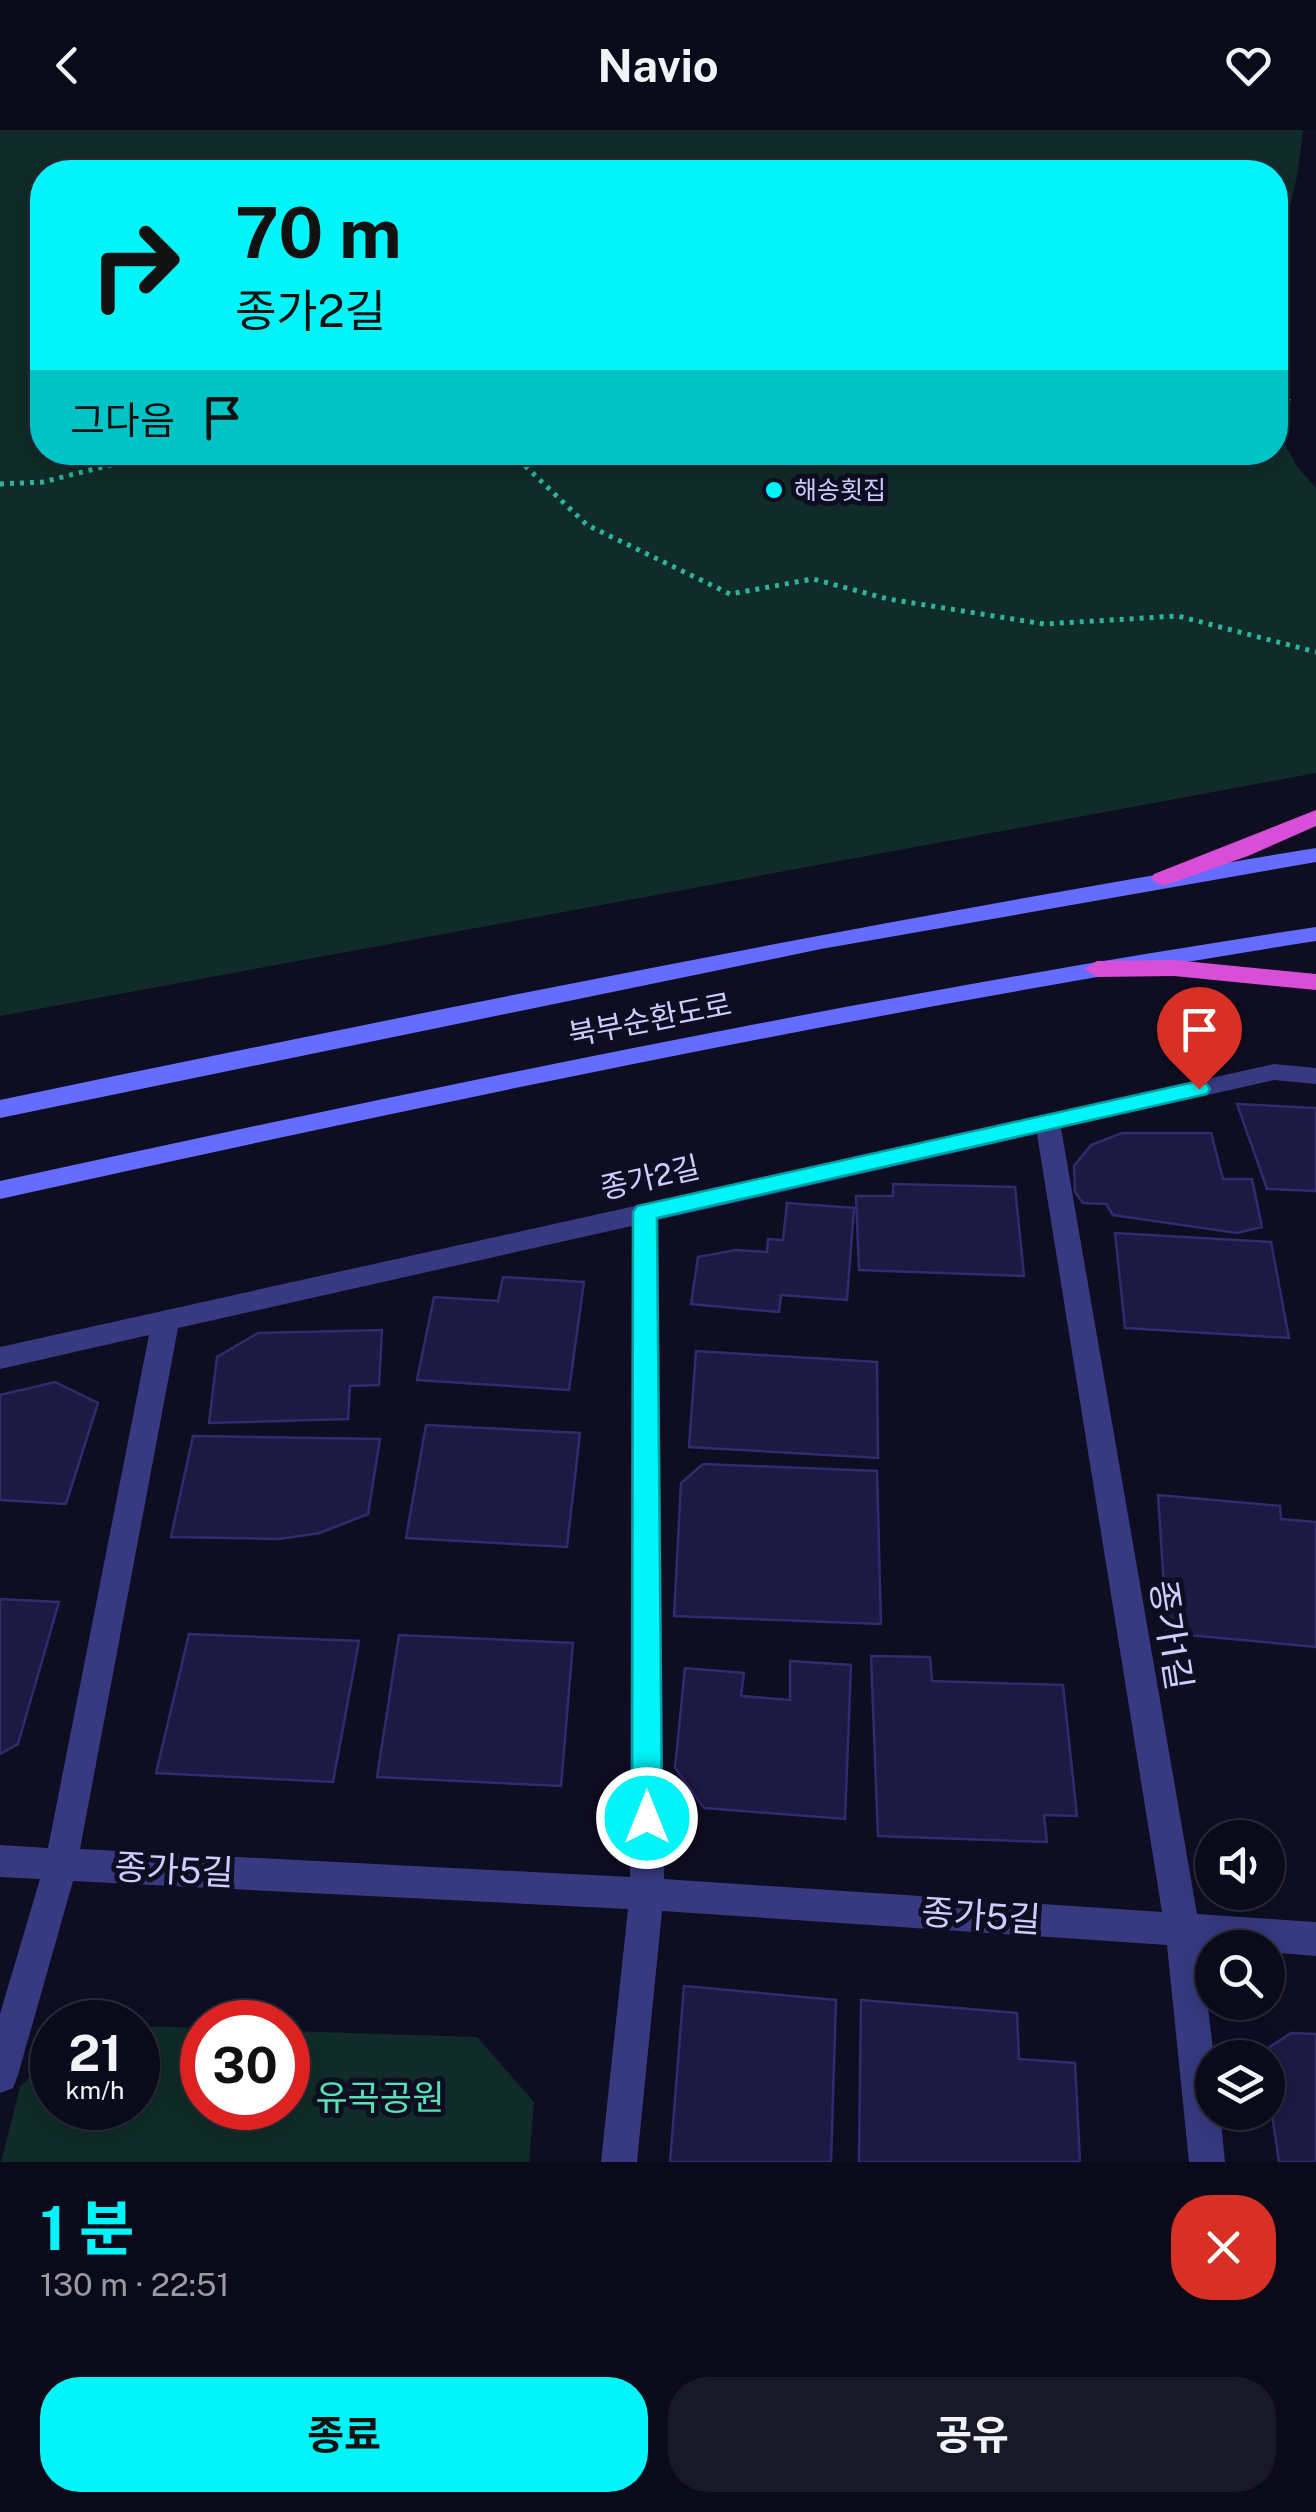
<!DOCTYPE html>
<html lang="ko">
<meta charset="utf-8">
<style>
:root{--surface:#0b0a1a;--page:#191827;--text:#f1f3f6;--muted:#9a9aa2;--line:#2b2b39;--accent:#00f4f8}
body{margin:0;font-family:"Public Sans","Noto Sans KR",sans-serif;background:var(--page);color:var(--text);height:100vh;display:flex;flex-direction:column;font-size:38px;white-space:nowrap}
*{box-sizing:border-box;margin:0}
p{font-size:32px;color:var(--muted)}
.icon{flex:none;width:55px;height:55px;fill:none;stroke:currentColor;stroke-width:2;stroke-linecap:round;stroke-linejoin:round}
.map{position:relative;height:2032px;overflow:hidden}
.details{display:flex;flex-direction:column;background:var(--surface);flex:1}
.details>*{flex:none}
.banner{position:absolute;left:30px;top:30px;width:1258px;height:305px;border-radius:40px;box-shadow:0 5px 25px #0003,0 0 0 2px var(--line);background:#00f4f8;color:#111;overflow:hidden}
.tools{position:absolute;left:1195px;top:1690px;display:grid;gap:20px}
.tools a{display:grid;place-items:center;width:90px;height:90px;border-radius:50%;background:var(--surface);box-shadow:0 5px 25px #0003,0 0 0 2px var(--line);font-size:50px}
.speed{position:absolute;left:30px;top:1870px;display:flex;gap:20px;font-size:50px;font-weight:700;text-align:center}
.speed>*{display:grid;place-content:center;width:130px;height:130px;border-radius:50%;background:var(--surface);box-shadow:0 5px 25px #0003,0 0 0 2px var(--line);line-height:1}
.speed small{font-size:25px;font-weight:400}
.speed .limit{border:15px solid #d22;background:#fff;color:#111}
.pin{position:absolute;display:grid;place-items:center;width:85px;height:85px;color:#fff;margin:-102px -42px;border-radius:50% 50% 50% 0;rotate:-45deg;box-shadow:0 0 10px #0007}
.pin .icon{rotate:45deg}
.me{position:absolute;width:110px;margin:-55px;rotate:0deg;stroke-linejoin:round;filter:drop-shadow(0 0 8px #0008)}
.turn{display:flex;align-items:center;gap:35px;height:210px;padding:0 40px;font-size:45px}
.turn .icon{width:130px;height:130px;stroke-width:2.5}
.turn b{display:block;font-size:70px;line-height:85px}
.then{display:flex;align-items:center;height:95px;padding:0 40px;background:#0003;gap:20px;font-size:38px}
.round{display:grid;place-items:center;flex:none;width:105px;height:105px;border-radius:40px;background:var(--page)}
.head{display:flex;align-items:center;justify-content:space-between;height:170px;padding:0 40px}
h1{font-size:60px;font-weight:700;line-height:75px;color:var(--accent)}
.action{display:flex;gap:20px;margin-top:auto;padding:20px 40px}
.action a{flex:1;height:115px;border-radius:40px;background:var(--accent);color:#111;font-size:40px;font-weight:700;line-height:115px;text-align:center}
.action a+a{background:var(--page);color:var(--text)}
header{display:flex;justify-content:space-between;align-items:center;height:130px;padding:0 40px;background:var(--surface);font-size:45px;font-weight:700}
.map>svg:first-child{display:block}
</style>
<header><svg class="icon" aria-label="back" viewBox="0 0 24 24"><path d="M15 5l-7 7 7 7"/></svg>Navio<svg class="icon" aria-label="heart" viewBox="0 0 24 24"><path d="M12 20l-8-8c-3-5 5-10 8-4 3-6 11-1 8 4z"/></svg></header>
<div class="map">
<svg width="1316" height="2032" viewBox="0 0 1316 2032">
<rect width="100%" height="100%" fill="#0f0d22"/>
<path fill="#102c28" d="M0,0H1303L1297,46L1275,141V42H42V322H1275V297L1298,338L1316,358V643L0,886Z
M138,1896L202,1898V1978H288V1901L477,1907L534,1972L529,2032H1L20,1957L52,1923V1978H138Z"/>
<path fill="#1e1943" stroke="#322a6f" stroke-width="2.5" d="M1237,974L1316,978V1061L1267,1059Z
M1122,1003H1211L1223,1049H1252L1262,1097L1237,1103L1113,1085L1106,1074L1083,1073L1075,1062L1074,1036L1091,1015Z
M893,1054L1015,1057L1024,1146L859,1140L856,1066H893Z
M787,1073L854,1078L847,1170L781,1165L779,1182L691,1174L698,1127L735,1120L767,1122L768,1109L783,1110Z
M1115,1103L1271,1112L1289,1208L1125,1198Z
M503,1147L584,1152L569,1260L417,1250L434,1167L498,1171Z
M382,1200L379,1255L350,1256L348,1289L209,1293L217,1227L258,1203Z
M696,1221L877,1232L878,1328L689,1317Z
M55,1252L98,1273L66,1374L0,1370V1265Z
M426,1295L580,1303L567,1417L406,1408Z
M193,1306L380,1309L368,1384L320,1403L279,1409L171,1407Z
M703,1334L877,1341L881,1494L674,1486L681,1353Z
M1158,1365L1280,1376L1281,1389L1316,1392V1517L1167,1503Z
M0,1469L59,1472L18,1614L0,1624Z
M189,1504L359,1511L333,1652L156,1643Z
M399,1505L573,1513L561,1656L377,1647Z
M871,1526L930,1527L932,1551L1063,1555L1077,1686L1044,1685L1047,1712L878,1706Z
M790,1531L851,1535L845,1689L704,1678L675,1638L685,1538L744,1543L741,1566L790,1570Z
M684,1856L836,1870L831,2032H670Z
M861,1870L1017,1883L1019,1929L1075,1933L1080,2032H859Z
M1291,1903L1316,1904V2032H1279L1268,1957V1928H1263L1262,1922Z"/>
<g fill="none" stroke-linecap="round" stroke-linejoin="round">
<path stroke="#2cb4a1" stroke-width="4" stroke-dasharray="2.5 5" stroke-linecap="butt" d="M1275,262L1293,273
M512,322L520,332
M124,332L163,322"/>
<path stroke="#2cb4a1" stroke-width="5" stroke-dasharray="4 6" stroke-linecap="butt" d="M518,329L587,395L730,464L813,449L888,469L1044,494L1178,486L1316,522
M0,354L43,352L134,329"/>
<path fill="#373a81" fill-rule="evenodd" d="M1274,934L1316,938V954L1274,950L1061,998L1197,1784L1316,1792V1826L1268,1822V1818H1201L1214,1928L1212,1982H1220L1225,2032H1189L1167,1815L662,1781L637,2032H601L628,1779L73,1751L18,1945L13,1958L0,1963V1884L40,1749L0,1747V1715L48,1718L149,1205L0,1239V1217ZM1037,1004L1162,1782L664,1749L658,1090ZM632,1096L630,1747L80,1719L178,1198Z"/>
<path fill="#646dff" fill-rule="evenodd" d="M1316,718V732L821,819L0,988V970C437,879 875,790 1316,718Z
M1316,797V811C874,880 437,972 0,1069V1051C437,956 874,864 1316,797Z"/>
<path fill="#d84ed7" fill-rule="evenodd" d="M1316,680V696L1248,726L1163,756L1151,749L1154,744Z
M1174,830L1316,844V860L1174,846L1097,847L1084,839L1097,831Z"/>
</g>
<path fill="#00f4f8" stroke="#009fa1" stroke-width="2.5" d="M1199,951L1207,954L1210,959L1207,964L657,1088L662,1688L657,1698L647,1702L636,1698L632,1688L633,1082L637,1076Z"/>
<circle fill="#00f4f8" stroke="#0f0d22" stroke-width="4" cx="774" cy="360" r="10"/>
<g text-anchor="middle" stroke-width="10" stroke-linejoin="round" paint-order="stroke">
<g font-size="25" fill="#cfcdff" stroke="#0f0d22" text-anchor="start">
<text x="794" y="369">해송횟집</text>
</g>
<g font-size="30" fill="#cfcdff" stroke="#0f0d22">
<text transform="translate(650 890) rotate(-11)" y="10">북부순환도로</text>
<text transform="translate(650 1048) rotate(-13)" y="10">종가2길</text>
</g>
<g font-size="35" fill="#cfcdff" stroke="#0f0d22">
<text transform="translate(1171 1505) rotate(81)" y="12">종가1길</text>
<text transform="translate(174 1740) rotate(3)" y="12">종가5길</text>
<text transform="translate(981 1786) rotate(4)" y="12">종가5길</text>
</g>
<g font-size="35" fill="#58e1b3" stroke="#0f0d22">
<text x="380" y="1980">유곡공원</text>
</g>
</g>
</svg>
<div class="tools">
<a><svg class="icon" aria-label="sound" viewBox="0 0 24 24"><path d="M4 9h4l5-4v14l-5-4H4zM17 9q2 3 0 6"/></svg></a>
<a><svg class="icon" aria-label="search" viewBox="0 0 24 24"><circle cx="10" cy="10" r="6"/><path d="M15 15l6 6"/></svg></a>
<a><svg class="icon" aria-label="layers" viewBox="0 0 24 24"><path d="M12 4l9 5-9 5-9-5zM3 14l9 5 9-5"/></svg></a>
</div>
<div class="speed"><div>21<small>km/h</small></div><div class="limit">30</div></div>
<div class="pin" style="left:1199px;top:959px;background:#d93025"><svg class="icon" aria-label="arrive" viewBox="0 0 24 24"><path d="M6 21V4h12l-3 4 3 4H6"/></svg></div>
<svg class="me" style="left:647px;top:1688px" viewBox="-20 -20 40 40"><circle r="17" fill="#00f4f8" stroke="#fff" stroke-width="3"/><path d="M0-11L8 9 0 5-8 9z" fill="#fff"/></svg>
<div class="banner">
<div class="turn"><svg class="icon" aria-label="right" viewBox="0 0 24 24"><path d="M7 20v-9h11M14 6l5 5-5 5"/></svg><div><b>70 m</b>종가2길</div></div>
<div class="then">그다음<svg class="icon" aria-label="arrive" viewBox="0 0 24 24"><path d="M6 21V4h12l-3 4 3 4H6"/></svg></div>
</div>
</div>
<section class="details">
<div class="head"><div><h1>1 분</h1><p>130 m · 22:51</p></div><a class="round" style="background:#d93025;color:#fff"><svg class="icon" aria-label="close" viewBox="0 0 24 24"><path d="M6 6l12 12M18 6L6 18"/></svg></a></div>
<div class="action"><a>종료</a><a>공유</a></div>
</section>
